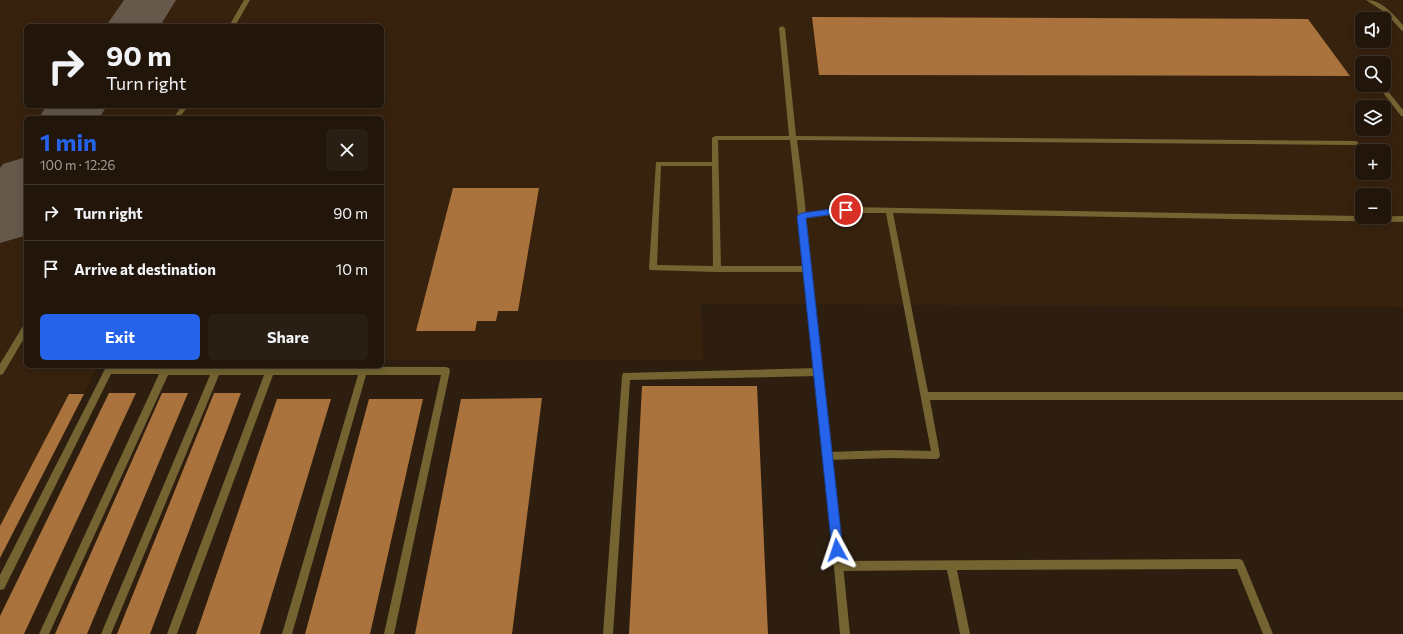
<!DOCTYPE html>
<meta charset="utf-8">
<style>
:root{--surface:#22160b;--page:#2a1f14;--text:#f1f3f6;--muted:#a29f9d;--line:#3f352c;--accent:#2563eb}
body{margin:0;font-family:Commissioner,sans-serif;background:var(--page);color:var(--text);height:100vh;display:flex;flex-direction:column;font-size:15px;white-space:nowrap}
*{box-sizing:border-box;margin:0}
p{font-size:13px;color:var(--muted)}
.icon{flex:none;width:22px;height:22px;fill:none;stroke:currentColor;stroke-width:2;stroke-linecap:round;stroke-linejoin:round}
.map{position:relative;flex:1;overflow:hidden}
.drawer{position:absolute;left:24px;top:116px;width:360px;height:252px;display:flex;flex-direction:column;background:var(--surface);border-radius:6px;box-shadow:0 2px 10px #0003,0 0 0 1px var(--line)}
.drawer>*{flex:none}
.guide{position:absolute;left:24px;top:24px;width:360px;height:84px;border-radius:6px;box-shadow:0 2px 10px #0003,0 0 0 1px var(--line);background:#22160b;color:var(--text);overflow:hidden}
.controls{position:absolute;left:1355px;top:12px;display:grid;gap:8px}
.controls a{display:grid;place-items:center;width:36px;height:36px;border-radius:6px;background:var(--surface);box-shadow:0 2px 10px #0003,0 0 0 1px var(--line);font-size:20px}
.pin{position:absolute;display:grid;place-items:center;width:34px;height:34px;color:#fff;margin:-17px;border:2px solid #fff;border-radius:50%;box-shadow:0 1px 4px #0007}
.me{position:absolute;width:44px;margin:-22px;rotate:355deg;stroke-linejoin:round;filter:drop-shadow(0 0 3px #0008)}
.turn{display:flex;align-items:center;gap:14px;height:84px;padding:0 16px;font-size:18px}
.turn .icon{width:52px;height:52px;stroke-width:2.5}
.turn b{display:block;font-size:28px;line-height:34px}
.round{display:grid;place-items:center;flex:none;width:42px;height:42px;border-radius:6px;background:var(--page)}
.overview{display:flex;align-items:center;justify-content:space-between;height:68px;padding:0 16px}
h1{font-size:24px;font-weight:700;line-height:30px;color:var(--accent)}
.primary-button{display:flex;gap:8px;margin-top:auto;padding:8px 16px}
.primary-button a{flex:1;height:46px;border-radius:6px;background:var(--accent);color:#fff;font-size:16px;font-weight:700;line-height:46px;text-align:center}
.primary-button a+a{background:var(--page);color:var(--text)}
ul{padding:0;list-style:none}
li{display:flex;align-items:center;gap:12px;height:56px;padding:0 16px;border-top:1px solid var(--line)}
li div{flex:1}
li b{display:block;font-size:15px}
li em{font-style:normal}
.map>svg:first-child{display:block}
</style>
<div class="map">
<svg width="1403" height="634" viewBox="0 0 1403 634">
<rect width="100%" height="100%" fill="#2d1e0f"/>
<path fill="#37220e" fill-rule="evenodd" d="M0,0H1403V307L701,304L703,360H382V118H26V366H98L84,393H70L0,528ZM1362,19H1384V41H1362ZM26,26H382V106H26ZM1362,63H1384V85H1362ZM1362,107H1384V129H1362ZM1362,151H1384V173H1362ZM1362,195H1384V217H1362Z"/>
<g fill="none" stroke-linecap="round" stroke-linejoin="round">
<path fill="#66594c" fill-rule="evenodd" d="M124,0H176L160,26H106Z
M46,106H107L99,118H39Z
M26,157V232L24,236L0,243V168L3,164Z"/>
</g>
<path fill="#aa723c" d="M812,17L1308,19L1350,76L819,75Z
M453,188H539L518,311H498L496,321H477L475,331H416Z
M642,386H757L768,634H629Z
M109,393H136L24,634H0V616Z
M162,393H188L87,634H55Z
M214,393H241L150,634H117Z
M69,394H84L0,558V526Z
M542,398L512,634H415L461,399Z
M277,399H331L260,634H196Z
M369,399H423L370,634H305Z"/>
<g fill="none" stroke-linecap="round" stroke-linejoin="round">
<path fill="#746432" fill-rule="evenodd" d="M244,0H250L235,26H229Z
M1366,0C1382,0 1393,14 1403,25V31L1401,30L1386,13Z
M782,26L785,28L796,136L1356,141L1359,143L1356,145L797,140L803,186L799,189L795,186L790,140H718L721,266H807L811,269L807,272H717L650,270L649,268L656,162H712V138L715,136H789L779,28ZM661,166H712L713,266L657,265Z
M1377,85H1383L1403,110V116H1401Z
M182,106H188L179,118H173Z
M846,207L1362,216V217L1403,216V222L893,213L928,392H1403V400H930L940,455L939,458L936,459L890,458L828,460L825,459L824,456L825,453L828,452L890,450L931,451L886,213H846L802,219L798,216L802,213Z
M26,325V335L3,374L0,375V364L23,326Z
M109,366L446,367L449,368L450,371L394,634H384L441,375H366L292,634H282L358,375H273L177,634H167L264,375H219L111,634H101L210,375H168L49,634H39L159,374H111L4,589L0,590V575L106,367Z
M818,368L821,369L822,372L821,375L818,376L630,380L613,634H603L622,376L623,373Z
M1240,559L1243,561L1273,634H1263L1237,569L957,570L970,634H960L947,570L839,571L836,569L834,566L836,563L839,561Z"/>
<path fill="#746432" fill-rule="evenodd" d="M799,183L803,186L832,456L850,634H840L824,456L795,186Z"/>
</g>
<path fill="#2563eb" stroke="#184099" d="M846,207L850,210L849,212L806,218L843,550L841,554L837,555L833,554L832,550L797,216L802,213Z"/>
</svg>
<div class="controls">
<a><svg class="icon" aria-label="sound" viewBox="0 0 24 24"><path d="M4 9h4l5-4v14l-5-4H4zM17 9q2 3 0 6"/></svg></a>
<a><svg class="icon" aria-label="search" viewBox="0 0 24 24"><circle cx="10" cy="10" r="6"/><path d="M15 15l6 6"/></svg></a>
<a><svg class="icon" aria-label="layers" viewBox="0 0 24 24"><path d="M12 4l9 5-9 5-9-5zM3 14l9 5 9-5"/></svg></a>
<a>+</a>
<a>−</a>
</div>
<div class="pin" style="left:846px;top:210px;background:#d93025"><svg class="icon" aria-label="arrive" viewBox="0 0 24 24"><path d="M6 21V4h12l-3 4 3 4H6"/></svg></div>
<svg class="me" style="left:837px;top:550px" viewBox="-20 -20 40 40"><path d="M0-17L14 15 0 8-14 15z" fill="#2563eb" stroke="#fff" stroke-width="4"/></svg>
<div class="guide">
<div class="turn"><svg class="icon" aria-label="right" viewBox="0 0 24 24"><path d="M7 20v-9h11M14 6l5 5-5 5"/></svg><div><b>90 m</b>Turn right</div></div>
</div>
<section class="drawer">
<div class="overview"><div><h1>1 min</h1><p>100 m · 12:26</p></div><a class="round"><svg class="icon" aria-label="close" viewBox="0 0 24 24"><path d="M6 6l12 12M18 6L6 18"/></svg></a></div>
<ul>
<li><svg class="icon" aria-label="right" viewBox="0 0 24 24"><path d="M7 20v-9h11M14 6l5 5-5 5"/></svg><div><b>Turn right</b></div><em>90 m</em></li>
<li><svg class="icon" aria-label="arrive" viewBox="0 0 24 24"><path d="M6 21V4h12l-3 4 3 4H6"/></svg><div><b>Arrive at destination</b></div><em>10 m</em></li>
</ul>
<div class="primary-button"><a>Exit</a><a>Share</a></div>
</section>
</div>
